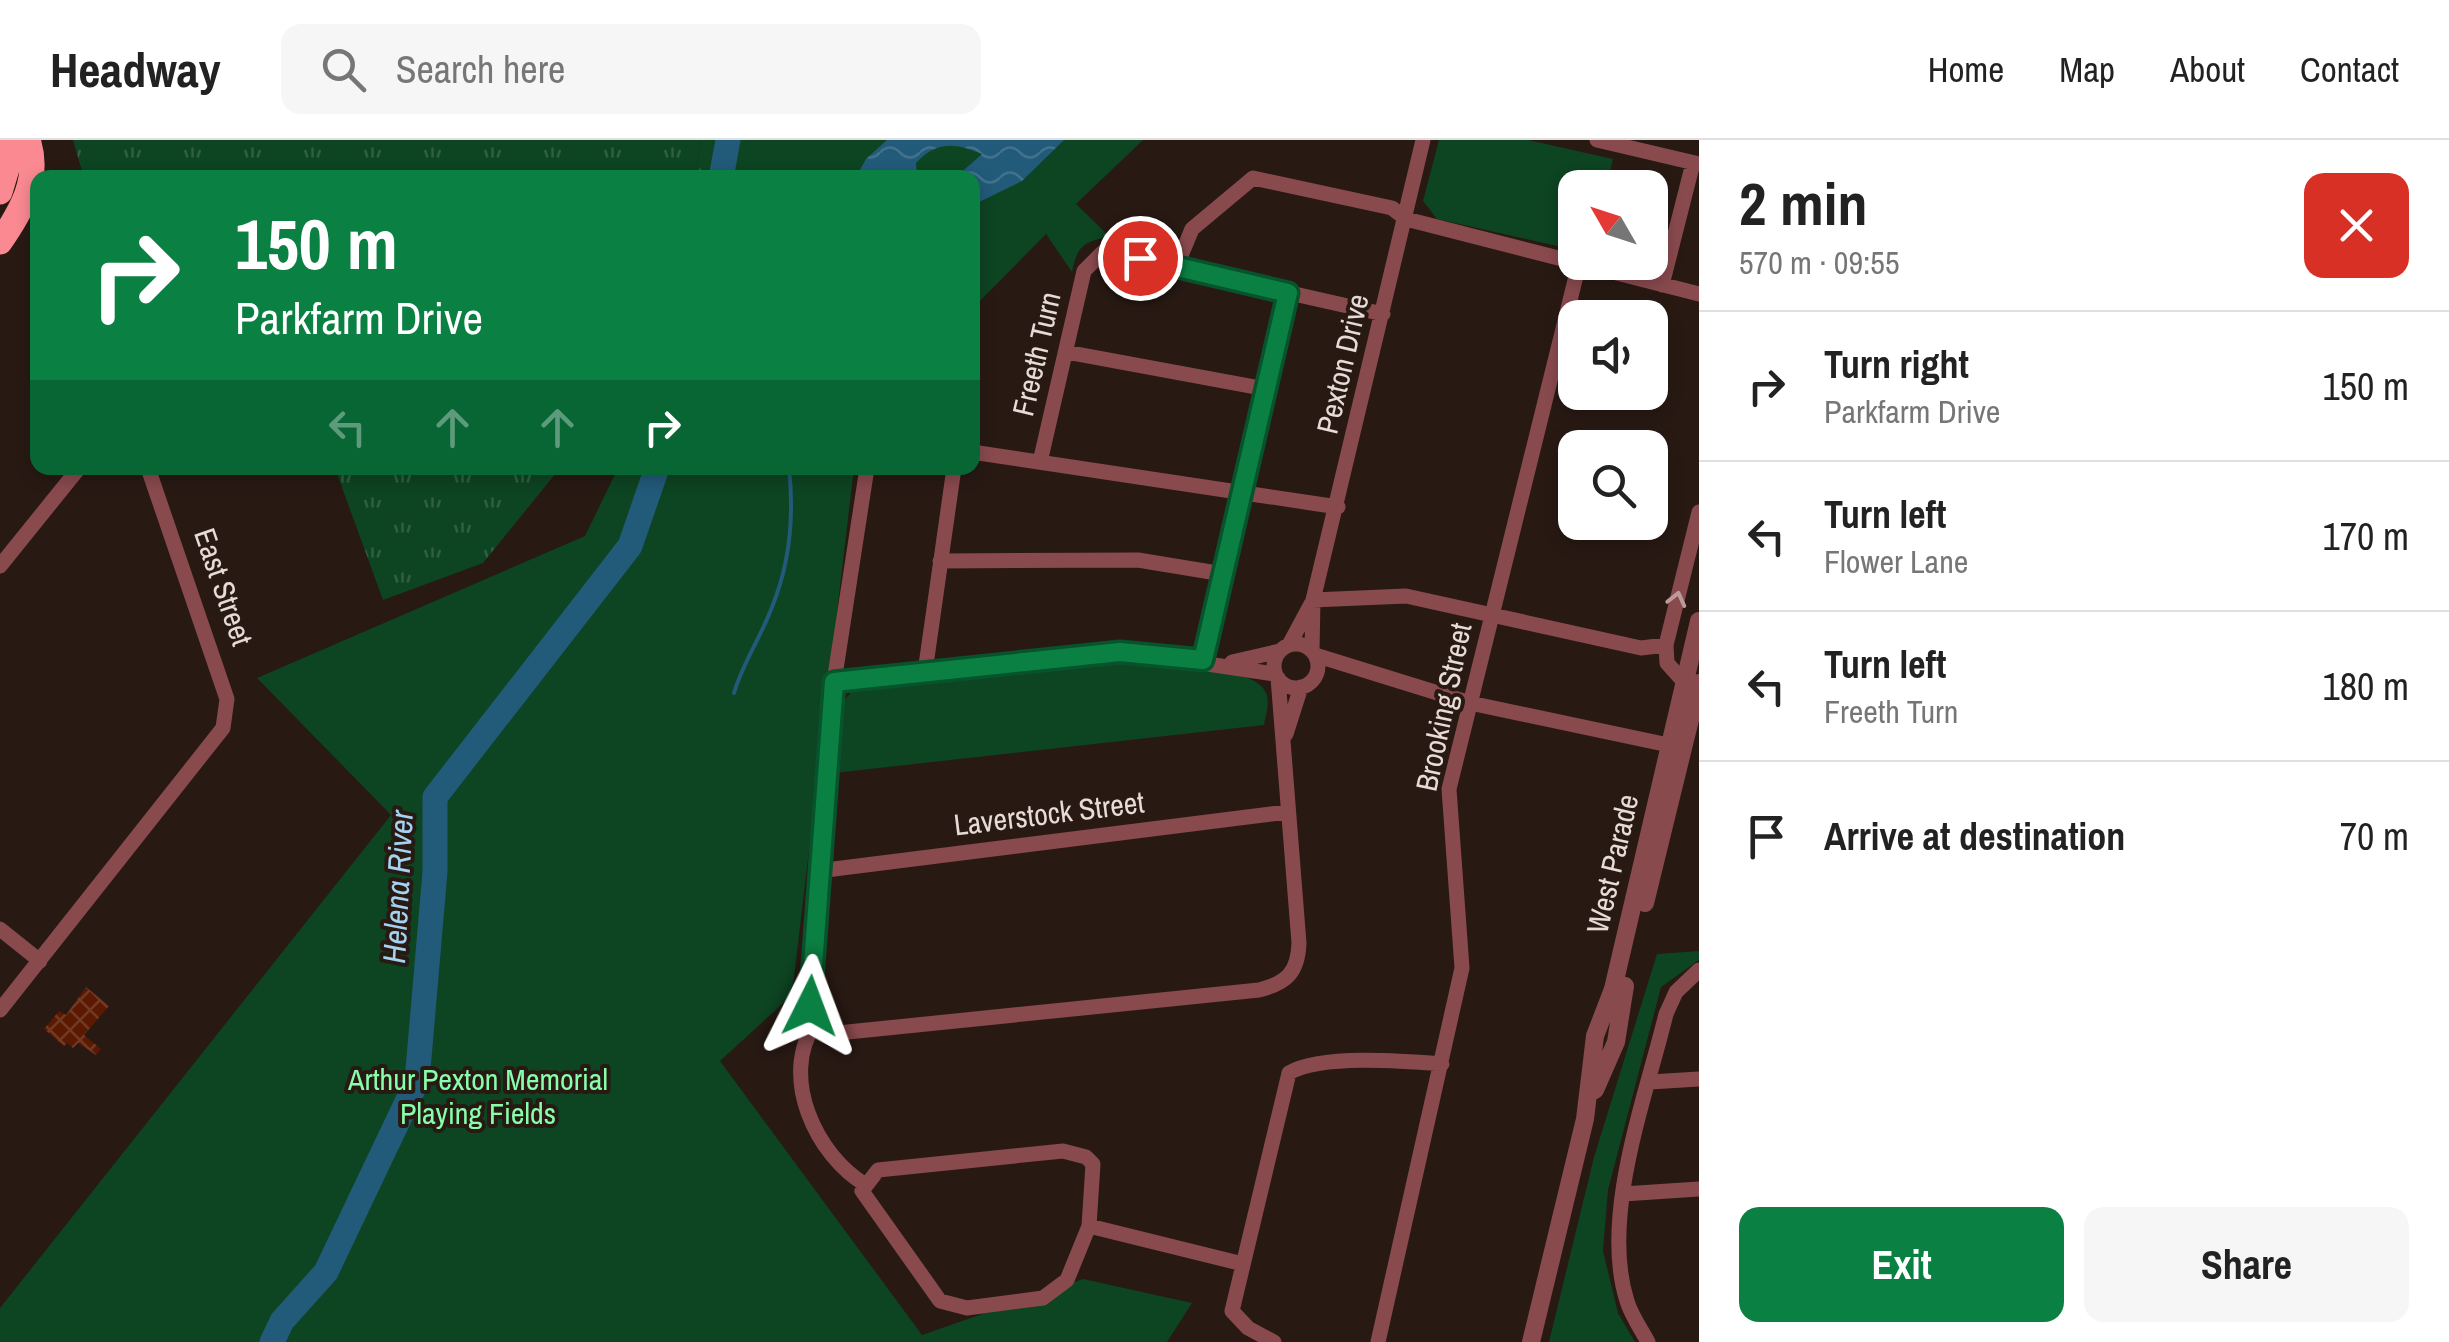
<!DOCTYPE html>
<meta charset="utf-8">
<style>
:root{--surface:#fff;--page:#f6f6f6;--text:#222;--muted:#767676;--line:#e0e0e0;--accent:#0b8043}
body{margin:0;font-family:"Archivo Narrow",sans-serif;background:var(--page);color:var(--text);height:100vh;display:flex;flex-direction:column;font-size:38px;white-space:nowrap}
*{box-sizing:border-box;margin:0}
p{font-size:32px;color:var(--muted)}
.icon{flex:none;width:55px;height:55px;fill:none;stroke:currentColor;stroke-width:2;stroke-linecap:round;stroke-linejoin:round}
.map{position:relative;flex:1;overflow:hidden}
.side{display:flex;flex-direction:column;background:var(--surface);width:750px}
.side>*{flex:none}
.hud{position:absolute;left:30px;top:30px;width:950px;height:305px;border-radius:20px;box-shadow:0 5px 15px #0003;background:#0b8043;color:#fff;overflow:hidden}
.needle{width:65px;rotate:309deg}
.tools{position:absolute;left:1558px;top:30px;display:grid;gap:20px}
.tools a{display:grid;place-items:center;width:110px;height:110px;border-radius:20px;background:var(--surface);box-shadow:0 5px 15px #0003;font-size:50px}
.pin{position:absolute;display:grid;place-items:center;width:85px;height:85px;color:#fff;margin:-42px;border:5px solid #fff;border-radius:50%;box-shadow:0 2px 10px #0007}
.me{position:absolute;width:110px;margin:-55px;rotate:3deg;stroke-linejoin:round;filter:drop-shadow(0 0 8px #0008)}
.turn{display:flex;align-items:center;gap:35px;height:210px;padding:0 40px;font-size:45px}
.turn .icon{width:130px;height:130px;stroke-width:2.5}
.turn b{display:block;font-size:70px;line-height:85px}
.lanes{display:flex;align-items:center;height:95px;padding:0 40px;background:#0003;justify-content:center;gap:50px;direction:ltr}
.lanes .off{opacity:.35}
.round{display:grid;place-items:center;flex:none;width:105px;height:105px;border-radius:20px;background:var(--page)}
.overview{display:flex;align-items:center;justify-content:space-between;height:170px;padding:0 40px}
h1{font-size:60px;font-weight:700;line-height:75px}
.cta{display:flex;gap:20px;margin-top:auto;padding:20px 40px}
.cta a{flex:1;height:115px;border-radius:20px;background:var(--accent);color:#fff;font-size:40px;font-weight:700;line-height:115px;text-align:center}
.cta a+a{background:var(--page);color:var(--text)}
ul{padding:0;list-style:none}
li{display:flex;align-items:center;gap:30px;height:150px;padding:0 40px;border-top:2px solid var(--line)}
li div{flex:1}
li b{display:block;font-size:38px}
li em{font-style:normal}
header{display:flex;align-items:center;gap:60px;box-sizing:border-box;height:140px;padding:0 50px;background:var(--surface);border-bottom:2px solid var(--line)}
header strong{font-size:48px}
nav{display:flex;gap:55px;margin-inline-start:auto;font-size:35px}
.search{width:700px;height:90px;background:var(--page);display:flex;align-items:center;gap:25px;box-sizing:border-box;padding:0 35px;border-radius:20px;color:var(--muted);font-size:38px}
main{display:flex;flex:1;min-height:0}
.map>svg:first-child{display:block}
</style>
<header>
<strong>Headway</strong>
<div class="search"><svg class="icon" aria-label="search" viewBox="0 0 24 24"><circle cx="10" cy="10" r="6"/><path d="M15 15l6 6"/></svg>Search here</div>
<nav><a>Home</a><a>Map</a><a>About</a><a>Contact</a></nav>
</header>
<main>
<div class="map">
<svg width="1699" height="1202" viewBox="0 0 1699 1202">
<defs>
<pattern id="grass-tufts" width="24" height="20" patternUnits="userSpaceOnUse" patternTransform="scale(2.5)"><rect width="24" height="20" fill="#0d4422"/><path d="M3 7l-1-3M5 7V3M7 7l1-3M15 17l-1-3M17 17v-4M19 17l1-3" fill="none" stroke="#305e41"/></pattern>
<pattern id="forest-firs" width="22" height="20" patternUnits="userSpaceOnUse" patternTransform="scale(2.5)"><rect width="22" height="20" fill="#0d4422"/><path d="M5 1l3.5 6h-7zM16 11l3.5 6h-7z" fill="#305e41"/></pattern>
<pattern id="water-waves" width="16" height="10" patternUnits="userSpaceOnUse" patternTransform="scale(2.5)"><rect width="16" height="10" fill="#225a79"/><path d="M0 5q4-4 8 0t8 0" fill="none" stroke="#42718b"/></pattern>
<pattern id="building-cross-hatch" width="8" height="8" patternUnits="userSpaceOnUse" patternTransform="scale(2.5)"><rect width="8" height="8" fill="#5a1900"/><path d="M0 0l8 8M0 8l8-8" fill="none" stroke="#723a24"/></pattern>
</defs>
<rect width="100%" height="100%" fill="#281913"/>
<path fill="url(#grass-tufts)" d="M73,0H701L694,37L84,38Z
M335,328H560L483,423L383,460Z"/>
<path fill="url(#forest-firs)" d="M701,0H807L856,37L694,38Z"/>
<path fill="#0d4422" d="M752,0H1143L1076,64L1110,97C1084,101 1077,106 1072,132L1046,94L973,168L972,38H745Z
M1439,0H1528L1613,19L1606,47L1575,48V110L1437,79L1423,61Z
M618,328H854L792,855L720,921L922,1195L1083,1139L1192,1163L1167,1202H0V1168L391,675L257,538L585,396Z
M1135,519C1163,523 1246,526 1263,548C1272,559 1266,572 1264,585L834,633L839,566L856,547Z
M1699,811V820L1661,847L1608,1050L1603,1111L1618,1173L1635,1202H1549L1594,1017L1657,814Z"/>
<path fill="url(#water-waves)" d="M887,0H1064L1022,41L973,65L972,38L956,37L982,14C956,3 937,0 916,23L917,37H856L866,19Z"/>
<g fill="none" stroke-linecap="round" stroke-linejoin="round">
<path stroke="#225a79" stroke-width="4" d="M734,553C743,522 761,497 772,467C790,423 794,374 789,328"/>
<path stroke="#225a79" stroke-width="25" d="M721,38L728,0
M272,1202L282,1181L326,1132L417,941L435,732V657L630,406L657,328"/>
</g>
<path fill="url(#building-cross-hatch)" d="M86,847L109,866L84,895L101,909L96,915L78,903L73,908L67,903L64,906L44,889L59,871L66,875Z"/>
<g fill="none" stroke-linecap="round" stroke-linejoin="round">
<path stroke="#894a4e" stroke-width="15" d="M1597,0L1699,24
M1177,125L1192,89L1253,38L1392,68L1406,79L1699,154
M1662,145L1693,23
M1066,212L1266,249
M972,312L1338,367
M1040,322L1084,131L1104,111L1383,174
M867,328L834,542L810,866C813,883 821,891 838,893L1259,850C1287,843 1298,832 1299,803L1278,538
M940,421L1138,420L1223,434
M0,426L79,328
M1313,460L1406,456L1641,508L1666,505
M1274 526a22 22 0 1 1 44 0a22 22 0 1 1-44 0Z
M1289,505L1311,464
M1312,511L1313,460L1423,0
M1315,515L1470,563L1678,607
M1203,520L1288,153
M1232,522L1280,511
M925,532L954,328
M834,542L1120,511L1275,534
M1684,542L1667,523L1666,505L1699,372
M1286,594L1301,547
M818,731L1287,672
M0,789L40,821
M0,870L223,588L227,559L148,328
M815,884C779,936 816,1016 866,1045
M1650,942L1699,939
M1063,1011L1086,1017L1093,1024L1089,1086L1067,1140L1043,1158L967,1168L940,1161L862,1051L878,1030Z
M1623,1054L1699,1049
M1089,1086L1243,1124
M1274,1202L1248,1188L1232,1171L1289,933C1320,914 1405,921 1442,924
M1378,1202L1462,828L1449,649L1579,124
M1648,1202C1641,1189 1631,1175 1627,1161C1600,1077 1646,957 1666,874L1676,852L1699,830"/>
<path stroke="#894a4e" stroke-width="18" d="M1645,763L1699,543
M1595,950L1616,902L1625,846
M1531,1202L1585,979L1595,896L1613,849L1699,481"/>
<path stroke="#fa8992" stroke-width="25" d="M0,52L9,22L6,0
M0,102C21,72 41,38 28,0"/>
</g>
<defs><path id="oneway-chevron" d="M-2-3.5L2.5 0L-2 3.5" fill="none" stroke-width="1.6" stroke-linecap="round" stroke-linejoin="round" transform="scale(2.5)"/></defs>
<use stroke="#bc9a99" href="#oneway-chevron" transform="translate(1677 459) rotate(-76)"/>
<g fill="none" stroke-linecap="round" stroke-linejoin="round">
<defs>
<path id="route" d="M810,866L834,542L1120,512L1203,520L1288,153L1140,118"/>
</defs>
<use href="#route" stroke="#07532c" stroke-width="25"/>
<use href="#route" stroke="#0b8043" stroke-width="18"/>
</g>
<g text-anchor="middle" stroke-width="8" stroke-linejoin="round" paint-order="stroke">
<g font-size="30" fill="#e6dbd7" stroke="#281913">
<text transform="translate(1037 214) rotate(-77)" y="10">Freeth Turn</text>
<text transform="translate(1343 224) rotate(-77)" y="10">Pexton Drive</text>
<text transform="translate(223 447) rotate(71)" y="10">East Street</text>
<text transform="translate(1444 567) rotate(-78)" y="10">Brooking Street</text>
<text transform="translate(1049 674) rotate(-7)" y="10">Laverstock Street</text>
<text transform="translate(1613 724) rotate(-77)" y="10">West Parade</text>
</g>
<g font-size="30" fill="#87feab" stroke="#281913">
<text x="478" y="950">Arthur Pexton Memorial<tspan x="478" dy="34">Playing Fields</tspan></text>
</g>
<g font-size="32" font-style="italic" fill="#a4d2f0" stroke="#281913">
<text transform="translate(398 747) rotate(-87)" y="11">Helena River</text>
</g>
</g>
</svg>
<div class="tools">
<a><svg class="needle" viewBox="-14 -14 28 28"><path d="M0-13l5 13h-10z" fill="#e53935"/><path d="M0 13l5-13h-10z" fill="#767676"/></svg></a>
<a><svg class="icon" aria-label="sound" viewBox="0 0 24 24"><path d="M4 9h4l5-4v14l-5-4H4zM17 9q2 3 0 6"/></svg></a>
<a><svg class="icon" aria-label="search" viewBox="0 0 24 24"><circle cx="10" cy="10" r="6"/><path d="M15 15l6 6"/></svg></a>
</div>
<div class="pin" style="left:1140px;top:118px;background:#d93025"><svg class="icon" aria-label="arrive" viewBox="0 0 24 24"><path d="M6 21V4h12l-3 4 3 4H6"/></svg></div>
<svg class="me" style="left:810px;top:866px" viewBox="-20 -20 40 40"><path d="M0-17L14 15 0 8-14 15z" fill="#0b8043" stroke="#fff" stroke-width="4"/></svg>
<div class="hud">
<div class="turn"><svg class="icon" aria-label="right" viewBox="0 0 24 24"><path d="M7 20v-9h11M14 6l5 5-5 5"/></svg><div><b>150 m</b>Parkfarm Drive</div></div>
<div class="lanes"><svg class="icon off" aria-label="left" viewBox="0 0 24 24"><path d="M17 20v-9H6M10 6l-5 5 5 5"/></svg><svg class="icon off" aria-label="ahead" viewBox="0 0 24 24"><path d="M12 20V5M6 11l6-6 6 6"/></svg><svg class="icon off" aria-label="ahead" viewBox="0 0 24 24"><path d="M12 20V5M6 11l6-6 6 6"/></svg><svg class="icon" aria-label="right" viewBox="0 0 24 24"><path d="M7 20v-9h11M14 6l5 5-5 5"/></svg></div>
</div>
</div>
<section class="side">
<div class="overview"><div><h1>2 min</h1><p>570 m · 09:55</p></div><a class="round" style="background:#d93025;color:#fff"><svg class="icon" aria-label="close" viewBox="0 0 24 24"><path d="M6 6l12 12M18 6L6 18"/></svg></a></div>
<ul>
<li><svg class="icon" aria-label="right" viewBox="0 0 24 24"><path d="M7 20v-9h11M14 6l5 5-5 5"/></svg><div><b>Turn right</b><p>Parkfarm Drive</p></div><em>150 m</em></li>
<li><svg class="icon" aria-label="left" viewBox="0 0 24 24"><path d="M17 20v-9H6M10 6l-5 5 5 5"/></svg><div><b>Turn left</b><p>Flower Lane</p></div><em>170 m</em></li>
<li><svg class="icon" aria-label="left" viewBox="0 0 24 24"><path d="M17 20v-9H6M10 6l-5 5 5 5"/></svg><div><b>Turn left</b><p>Freeth Turn</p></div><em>180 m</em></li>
<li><svg class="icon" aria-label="arrive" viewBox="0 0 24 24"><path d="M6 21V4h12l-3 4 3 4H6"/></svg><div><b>Arrive at destination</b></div><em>70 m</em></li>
</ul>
<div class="cta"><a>Exit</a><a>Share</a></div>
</section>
</main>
